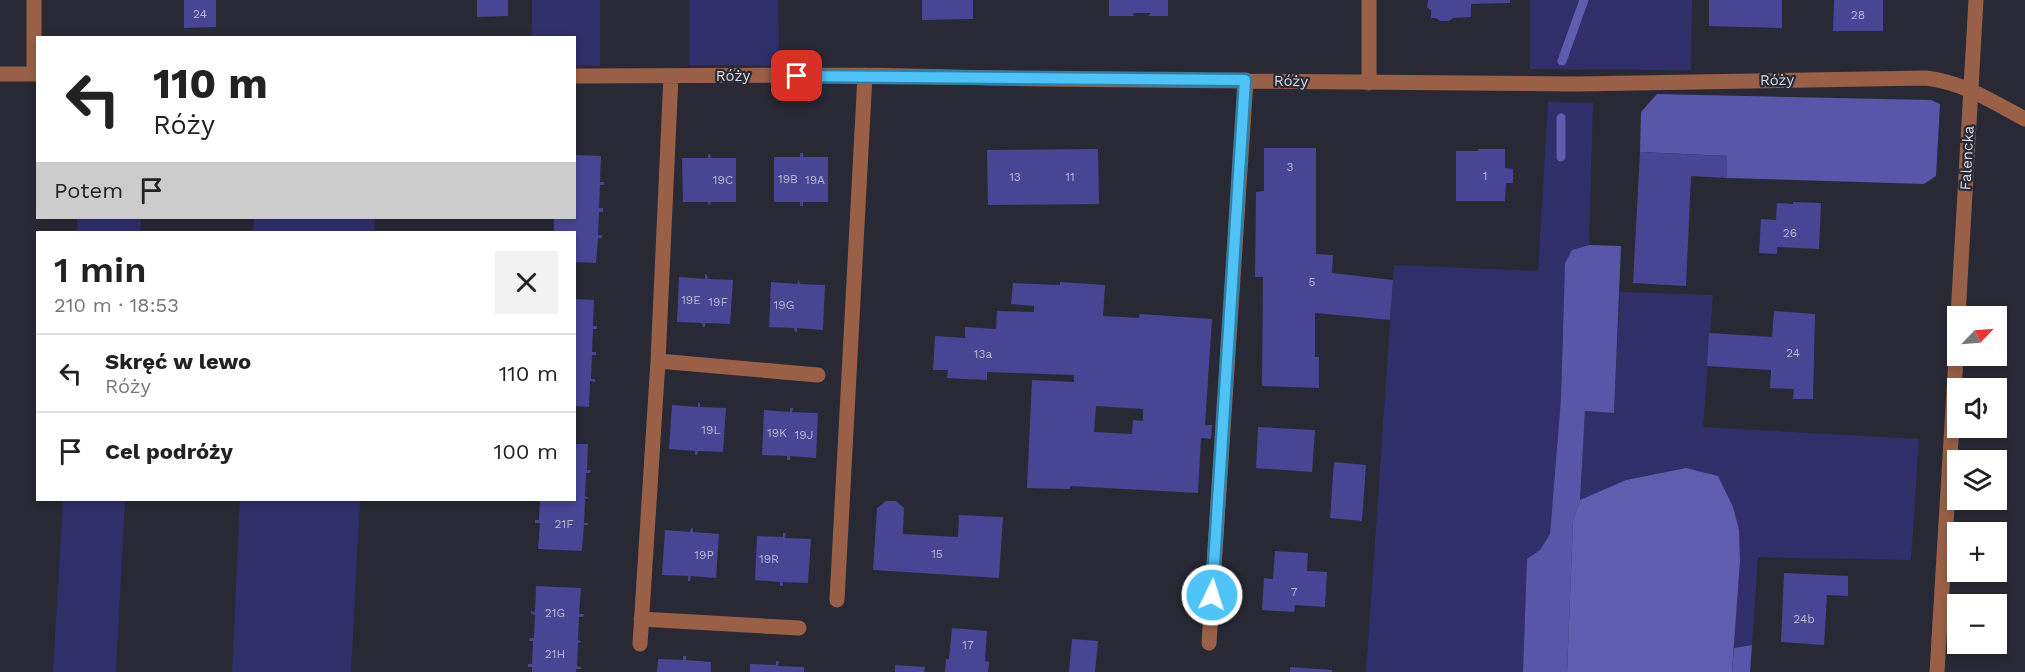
<!DOCTYPE html>
<html lang="pl">
<meta charset="utf-8">
<style>
:root{--surface:#fff;--page:#f2f2f2;--text:#222;--muted:#767676;--line:#e0e0e0}
body{margin:0;font-family:"Work Sans",sans-serif;background:var(--page);color:var(--text);height:100vh;display:flex;flex-direction:column;font-size:22px;white-space:nowrap}
*{box-sizing:border-box;margin:0}
p{font-size:20px;color:var(--muted)}
.icon{flex:none;width:33px;height:33px;fill:none;stroke:currentColor;stroke-width:2;stroke-linecap:round;stroke-linejoin:round}
.map{position:relative;flex:1;overflow:hidden}
.side{position:absolute;left:36px;top:231px;width:540px;height:270px;display:flex;flex-direction:column;background:var(--surface);border-radius:0px;box-shadow:0 3px 9px #0003}
.side>*{flex:none}
.top-card{position:absolute;left:36px;top:36px;width:540px;height:183px;border-radius:0px;box-shadow:0 3px 9px #0003;background:#fff;color:var(--text);overflow:hidden}
.needle{width:39px;rotate:65deg}
.controls{position:absolute;left:1947px;top:306px;display:grid;gap:12px}
.controls a{display:grid;place-items:center;width:60px;height:60px;border-radius:0px;background:var(--surface);box-shadow:0 3px 9px #0003;font-size:30px}
.pin{position:absolute;display:grid;place-items:center;width:51px;height:51px;color:#fff;margin:-26px;border-radius:12px;box-shadow:0 3px 9px #0006}
.me{position:absolute;width:66px;margin:-33px;rotate:4deg;stroke-linejoin:round;filter:drop-shadow(0 0 4px #0008)}
.turn{display:flex;align-items:center;gap:21px;height:126px;padding:0 18px;font-size:27px}
.turn .icon{width:78px;height:78px;stroke-width:2.5}
.turn b{display:block;font-size:42px;line-height:51px}
.then{display:flex;align-items:center;height:57px;padding:0 18px;background:#0003;gap:12px;font-size:22px}
.round{display:grid;place-items:center;flex:none;width:63px;height:63px;border-radius:0px;background:var(--page)}
.overview{display:flex;align-items:center;justify-content:space-between;height:102px;padding:0 18px}
h1{font-size:36px;font-weight:600;line-height:45px}
ul{padding:0;list-style:none}
li{display:flex;align-items:center;gap:18px;height:78px;padding:0 18px;border-top:2px solid var(--line)}
li div{flex:1}
li b{display:block;font-size:22px}
li em{font-style:normal}
.map>svg:first-child{display:block}
</style>
<div class="map">
<svg width="2025" height="672" viewBox="0 0 2025 672">
<rect width="100%" height="100%" fill="#282935"/>
<path fill="#312f6a" d="M532,0H600V66L575,65L574,38L532,37Z
M689,0H778L779,66L689,65Z
M1530,0H1692L1691,70L1530,69Z
M1548,102L1593,103L1589,245L1572,250L1565,263L1561,398L1550,534L1540,550L1527,559L1523,672H1366L1394,265L1538,271Z
M77,218H141L140,232H77Z
M254,218H375L374,232H253Z
M1620,292L1713,295L1703,427L1919,439L1911,560L1758,557L1752,645L1734,648L1740,561L1718,476L1685,468L1626,480L1580,500L1585,411L1614,413Z
M63,500H125L116,672H53Z
M240,500H360L351,672H232Z"/>
<path fill="#5756a8" d="M1657,94L1931,100L1940,104L1936,176L1924,184L1727,178V156L1640,152L1641,112Z
M1589,245L1621,246L1614,413L1585,411L1580,500L1573,521L1567,672H1523L1527,559L1540,550L1550,534L1561,398L1565,263L1572,250Z
M1752,645L1750,672H1732L1734,648Z"/>
<path fill="#5e5db0" d="M1686,468L1718,476L1733,507L1739,530L1740,561L1732,672H1567L1573,521L1580,500L1626,480Z"/>
<g fill="none" stroke-linecap="round" stroke-linejoin="round">
<path stroke="#5e5db0" stroke-width="9" d="M1562,61L1584,0
M1561,157V118"/>
</g>
<path fill="#484595" fill-rule="evenodd" d="M184,0H216V27L184,28Z
M477,0H508V16L477,17Z
M922,0H973V19L922,20Z
M1109,0H1168V16H1149L1150,13H1133L1134,16H1109Z
M1428,0H1510V3L1471,4V17L1453,18L1449,21H1440L1436,18H1431V10L1427,7Z
M1709,0H1782V28L1709,26Z
M1834,0H1883V31H1833Z
M1264,148H1316V254L1333,255L1332,273L1393,280L1390,320L1315,313V357H1319V388L1262,386L1263,277H1255L1256,192L1264,191Z
M1098,149L1099,204L988,205L987,150Z
M1478,149H1505V168L1513,169V183H1506L1505,201H1456V151H1478Z
M1640,152L1727,156V178L1691,176L1686,286L1633,283Z
M800,153H803V157H828V202H803V206H800V202H774V157H800Z
M708,154H710L711,158H736V202H711L709,206L708,202H683L682,158H708Z
M574,155L601,156L600,182H604V185H600L599,208H603V212H599L598,235H602V238H598L596,263L574,262V232H554V218H574Z
M1793,202L1821,203L1819,249L1777,247V254L1759,253L1761,219L1776,220L1777,203L1793,204Z
M705,274L707,275L708,279L733,280L730,324L705,323V327H703L702,323L677,322L679,277L705,279Z
M799,279L800,284L825,285L823,330L797,328V332H795L794,328L769,327L771,282L797,284Z
M1060,282L1105,285L1103,316L1139,318L1140,314L1212,319L1205,425H1212L1211,439L1201,438L1198,493L1070,486V489L1027,488L1032,380L1074,382V375L987,372V380L947,378L948,370H933L935,336L965,338V327L996,329L997,311L1034,312V306L1011,304L1013,283L1060,285ZM1096,406L1143,409V421L1133,420L1132,434L1094,432Z
M574,299L594,300L593,326H597V329H593L592,352H596V355H592L591,379H595V382L590,381L589,407L574,406Z
M1774,311L1815,314L1813,399H1793L1794,389L1770,388L1771,370L1707,366L1709,333L1772,337Z
M698,402L700,403V407L726,408L723,452L698,451L697,455H695V451L669,449L672,405L698,407Z
M790,408H793L792,412L818,413L816,458L790,456V460H787V456L762,455L764,410L790,412Z
M1258,427L1315,430L1312,472L1256,468Z
M574,444H588L587,470H591L590,473H586L585,496L589,498L585,499L584,523H588V525H584L582,551L538,549L540,523H535V520H539L540,500H574Z
M1334,462L1366,465L1362,521L1330,518Z
M886,501H896L904,508L903,534L958,537L959,515L1003,517L999,578L873,570L877,508Z
M691,528H693V532L719,534L716,578L691,576L690,581H688V576L662,575L665,530L690,532Z
M783,533H786L785,538L811,539L808,583L783,582V586H780V582L755,580L757,536L783,537Z
M1275,551L1308,553L1307,571L1327,572L1325,607L1295,605L1294,612L1262,610L1264,578L1273,579Z
M1784,573L1848,576V596L1827,595L1824,645L1781,642Z
M536,586L581,588L579,614H584L583,617H579L578,640L582,642L578,643L577,666L581,667V669H576V672H532V667H528V664H532L533,641H529L530,638H534L535,615L531,614V611L535,612Z
M952,628L987,631L985,661L989,662L988,672H945L946,659H949Z
M1072,639L1098,641L1095,672H1069Z
M683,656H686V660L711,662V672H657L658,659L683,660Z
M776,661H779L778,666L804,667V672H750V664L776,665Z
M895,665L925,667L924,672H895Z
M1290,667L1332,670V672H1290Z"/>
<g fill="none" stroke-linecap="round" stroke-linejoin="round">
<path stroke="#9a6047" stroke-width="15" d="M0,74H38
M34,74V0
M574,76L865,75L1039,79L1578,84L1926,78C1965,83 1991,101 2025,119
M1369,83V0
M1958,316L1976,0
M658,361L818,375
M837,600L865,75
M641,619L799,628
M1209,643L1246,80
M640,644L658,361L671,76
M1937,672L1958,325"/>
</g>
<g fill="none" stroke-linecap="round" stroke-linejoin="round">
<defs>
<path id="route" d="M797,76L1245,80L1212,595"/>
</defs>
<use href="#route" stroke="#337fa1" stroke-width="15"/>
<use href="#route" stroke="#4fc3f7" stroke-width="10"/>
</g>
<g text-anchor="middle" stroke-width="4.5" stroke-linejoin="round" paint-order="stroke">
<g font-size="12" fill="#b7b7d1">
<text x="200" y="18">24</text>
<text x="1858" y="19">28</text>
<text x="1290" y="171">3</text>
<text x="1485" y="180">1</text>
<text x="1015" y="181">13</text>
<text x="1070" y="181">11</text>
<text x="788" y="183">19B</text>
<text x="723" y="184">19C</text>
<text x="815" y="184">19A</text>
<text x="1790" y="237">26</text>
<text x="1312" y="286">5</text>
<text x="691" y="304">19E</text>
<text x="718" y="306">19F</text>
<text x="784" y="309">19G</text>
<text x="1793" y="357">24</text>
<text x="983" y="358">13a</text>
<text x="711" y="434">19L</text>
<text x="777" y="437">19K</text>
<text x="804" y="439">19J</text>
<text x="564" y="528">21F</text>
<text x="937" y="558">15</text>
<text x="704" y="559">19P</text>
<text x="769" y="563">19R</text>
<text x="1294" y="596">7</text>
<text x="555" y="617">21G</text>
<text x="1804" y="623">24b</text>
<text x="968" y="649">17</text>
<text x="555" y="658">21H</text>
</g>
<g font-size="15" fill="#dcdde5" stroke="#282935">
<text x="733" y="81">Róży</text>
<text transform="translate(1777 80) rotate(-1)" y="5">Róży</text>
<text transform="translate(1291 81) rotate(1)" y="5">Róży</text>
<text transform="translate(1967 158) rotate(-87)" y="5">Falencka</text>
</g>
</g>
</svg>
<div class="controls">
<a><svg class="needle" viewBox="-14 -14 28 28"><path d="M0-13l5 13h-10z" fill="#e53935"/><path d="M0 13l5-13h-10z" fill="#767676"/></svg></a>
<a><svg class="icon" aria-label="sound" viewBox="0 0 24 24"><path d="M4 9h4l5-4v14l-5-4H4zM17 9q2 3 0 6"/></svg></a>
<a><svg class="icon" aria-label="layers" viewBox="0 0 24 24"><path d="M12 4l9 5-9 5-9-5zM3 14l9 5 9-5"/></svg></a>
<a>+</a>
<a>−</a>
</div>
<div class="pin" style="left:797px;top:76px;background:#d93025"><svg class="icon" aria-label="arrive" viewBox="0 0 24 24"><path d="M6 21V4h12l-3 4 3 4H6"/></svg></div>
<svg class="me" style="left:1212px;top:595px" viewBox="-20 -20 40 40"><circle r="17" fill="#4fc3f7" stroke="#fff" stroke-width="3"/><path d="M0-11L8 9 0 5-8 9z" fill="#fff"/></svg>
<div class="top-card">
<div class="turn"><svg class="icon" aria-label="left" viewBox="0 0 24 24"><path d="M17 20v-9H6M10 6l-5 5 5 5"/></svg><div><b>110 m</b>Róży</div></div>
<div class="then">Potem<svg class="icon" aria-label="arrive" viewBox="0 0 24 24"><path d="M6 21V4h12l-3 4 3 4H6"/></svg></div>
</div>
<section class="side">
<div class="overview"><div><h1>1 min</h1><p>210 m · 18:53</p></div><a class="round"><svg class="icon" aria-label="close" viewBox="0 0 24 24"><path d="M6 6l12 12M18 6L6 18"/></svg></a></div>
<ul>
<li><svg class="icon" aria-label="left" viewBox="0 0 24 24"><path d="M17 20v-9H6M10 6l-5 5 5 5"/></svg><div><b>Skręć w lewo</b><p>Róży</p></div><em>110 m</em></li>
<li><svg class="icon" aria-label="arrive" viewBox="0 0 24 24"><path d="M6 21V4h12l-3 4 3 4H6"/></svg><div><b>Cel podróży</b></div><em>100 m</em></li>
</ul>
</section>
</div>
